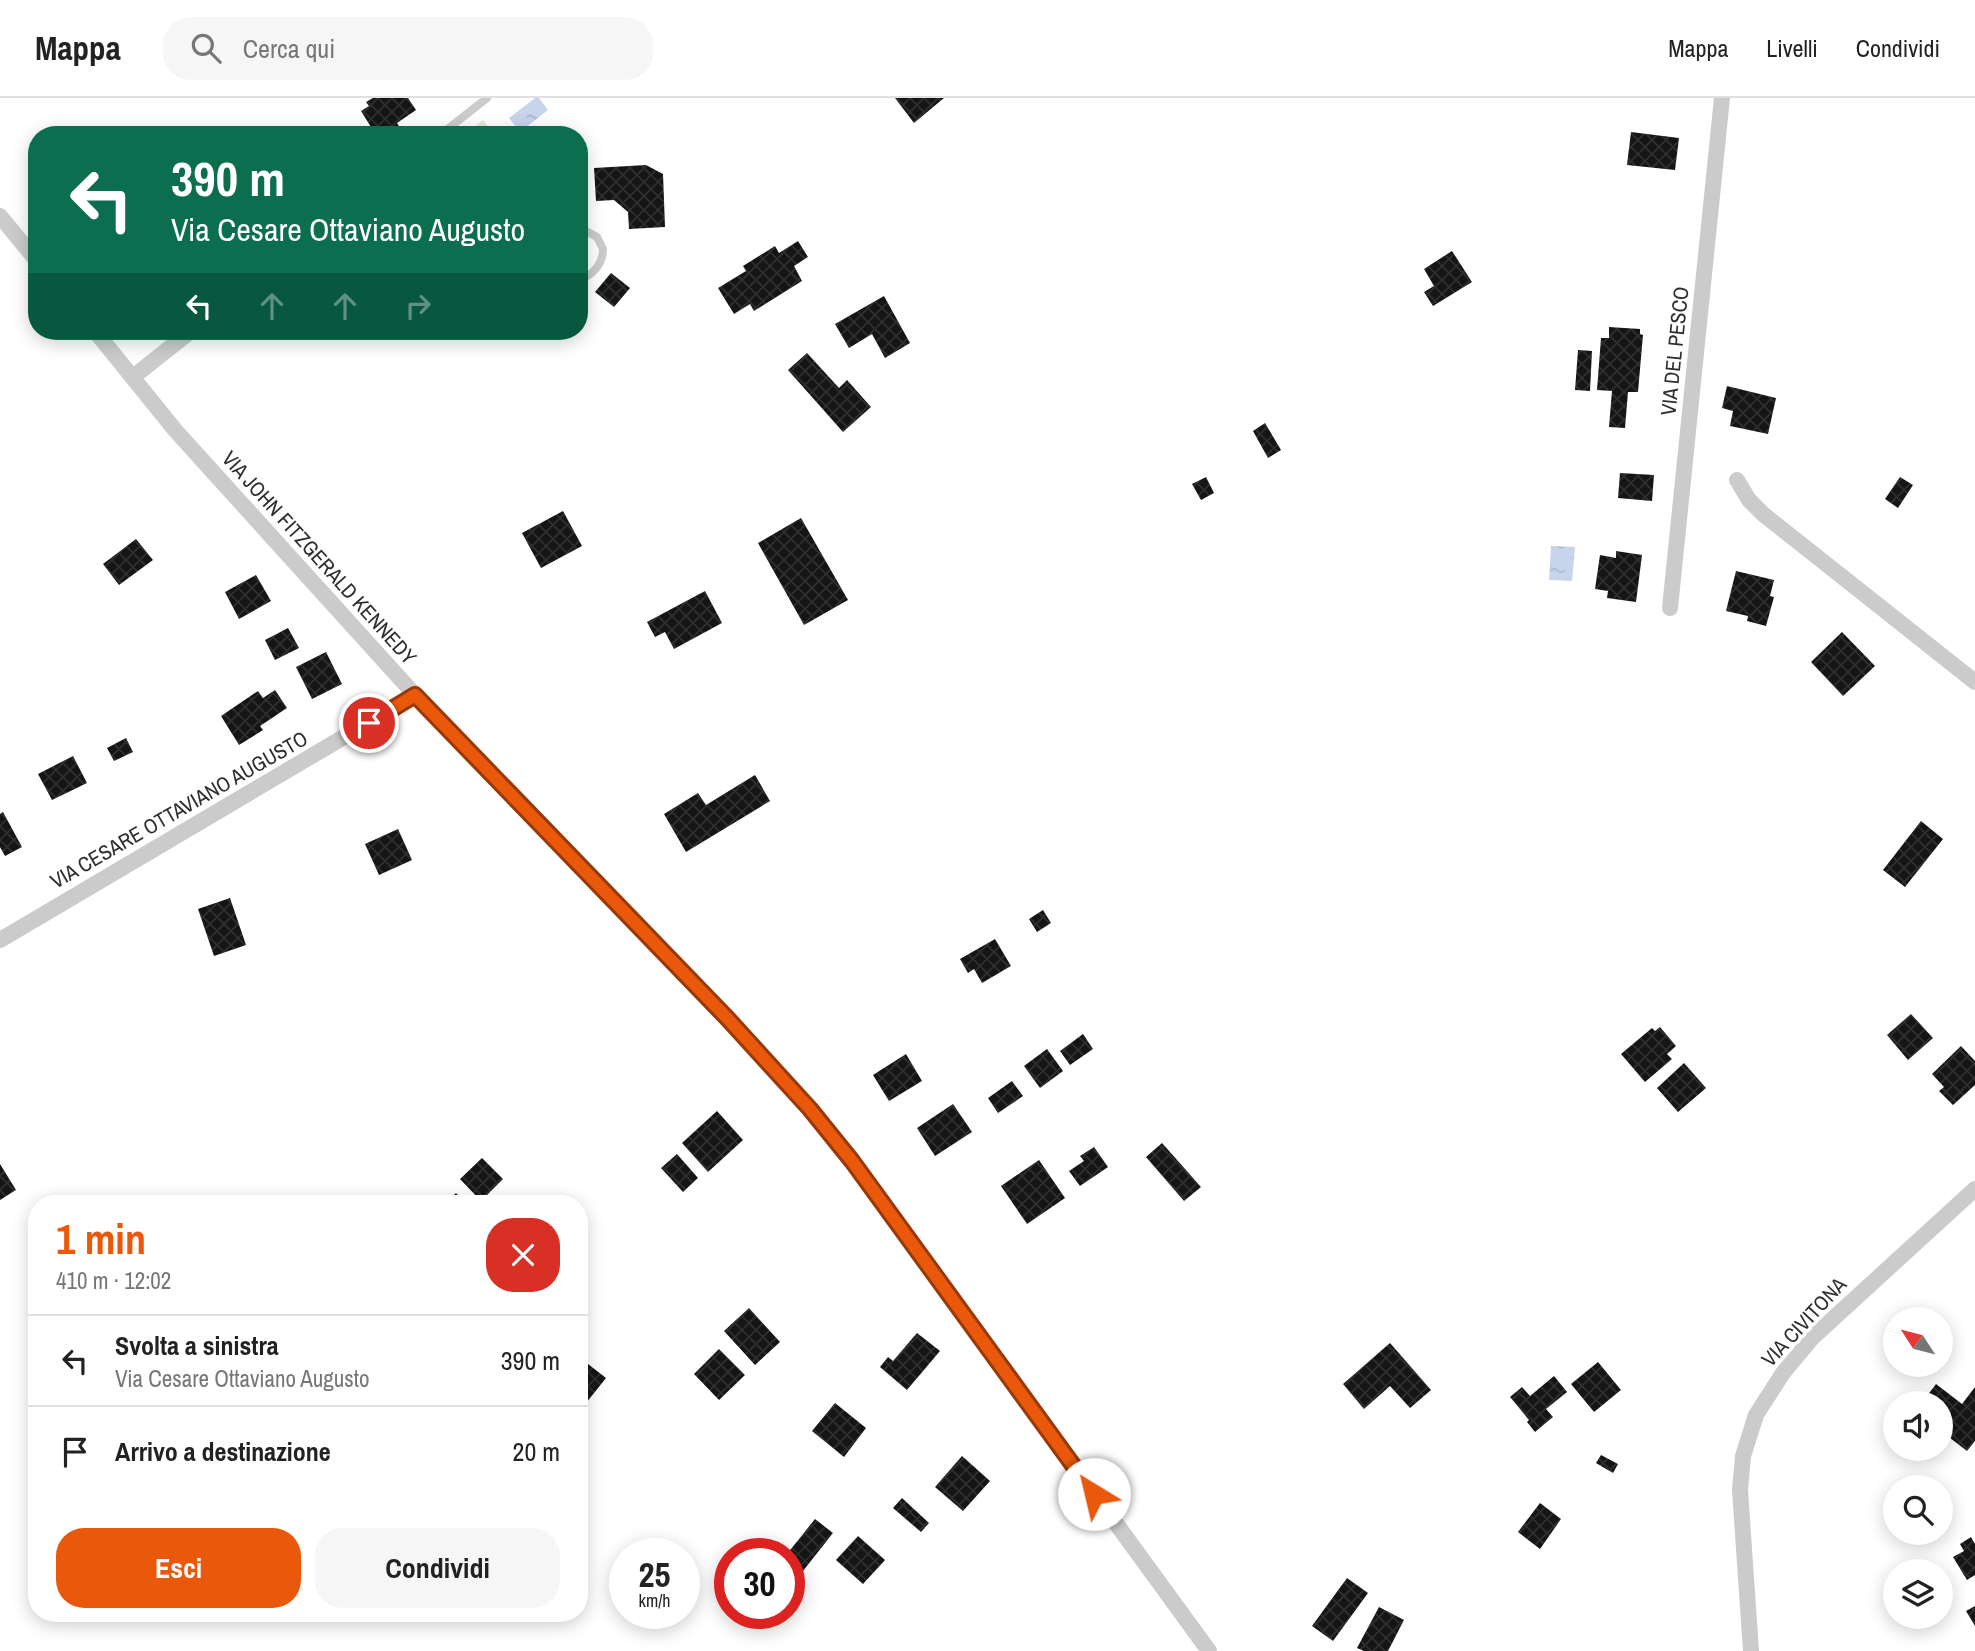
<!DOCTYPE html>
<html lang="it">
<meta charset="utf-8">
<style>
:root{--surface:#fff;--page:#f6f6f6;--text:#222;--muted:#767676;--line:#e0e0e0;--accent:#ea580c}
body{margin:0;font-family:"Archivo Narrow",sans-serif;background:var(--page);color:var(--text);height:100vh;display:flex;flex-direction:column;font-size:26px;white-space:nowrap}
*{box-sizing:border-box;margin:0}
p{font-size:23px;color:var(--muted)}
.icon{flex:none;width:38px;height:38px;fill:none;stroke:currentColor;stroke-width:2;stroke-linecap:round;stroke-linejoin:round}
.map{position:relative;flex:1;overflow:hidden}
.drawer{position:absolute;left:28px;top:1097px;width:560px;height:427px;display:flex;flex-direction:column;background:var(--surface);border-radius:28px;box-shadow:0 4px 18px #0003}
.drawer>*{flex:none}
.hud{position:absolute;left:28px;top:28px;width:560px;height:214px;border-radius:28px;box-shadow:0 4px 18px #0003;background:#0b6e4f;color:#fff;overflow:hidden}
.needle{width:46px;rotate:306deg}
.fabs{position:absolute;left:1883px;top:1209px;display:grid;gap:14px}
.fabs a{display:grid;place-items:center;width:70px;height:70px;border-radius:50%;background:var(--surface);box-shadow:0 4px 18px #0003;font-size:35px}
.speed{position:absolute;left:609px;top:1440px;display:flex;gap:14px;font-size:35px;font-weight:700;text-align:center}
.speed>*{display:grid;place-content:center;width:91px;height:91px;border-radius:50%;background:var(--surface);box-shadow:0 4px 18px #0003;line-height:1}
.speed small{font-size:18px;font-weight:400}
.speed .limit{border:10px solid #d22;background:#fff;color:#111}
.pin{position:absolute;display:grid;place-items:center;width:60px;height:60px;color:#fff;margin:-30px;border:4px solid #fff;border-radius:50%;box-shadow:0 2px 7px #0007}
.me{position:absolute;width:77px;margin:-38px;rotate:324deg;stroke-linejoin:round;filter:drop-shadow(0 0 5px #0008)}
.turn{display:flex;align-items:center;gap:24px;height:147px;padding:0 28px;font-size:32px}
.turn .icon{width:91px;height:91px;stroke-width:2.5}
.turn b{display:block;font-size:49px;line-height:60px}
.lanes{display:flex;align-items:center;height:66px;padding:0 28px;background:#0003;justify-content:center;gap:35px;direction:ltr}
.lanes .off{opacity:.35}
.round{display:grid;place-items:center;flex:none;width:74px;height:74px;border-radius:28px;background:var(--page)}
.overview{display:flex;align-items:center;justify-content:space-between;height:119px;padding:0 28px}
h1{font-size:42px;font-weight:700;line-height:52px;color:var(--accent)}
.action{display:flex;gap:14px;margin-top:auto;padding:14px 28px}
.action a{flex:1;height:80px;border-radius:28px;background:var(--accent);color:#fff;font-size:28px;font-weight:700;line-height:80px;text-align:center}
.action a+a{background:var(--page);color:var(--text)}
ul{padding:0;list-style:none}
li{display:flex;align-items:center;gap:21px;height:91px;padding:0 28px;border-top:2px solid var(--line)}
li div{flex:1}
li b{display:block;font-size:26px}
li em{font-style:normal}
header{display:flex;align-items:center;gap:42px;box-sizing:border-box;height:98px;padding:0 35px;background:var(--surface);border-bottom:2px solid var(--line)}
header strong{font-size:33px}
nav{display:flex;gap:38px;margin-inline-start:auto;font-size:24px}
.search{width:490px;height:63px;background:var(--page);display:flex;align-items:center;gap:18px;box-sizing:border-box;padding:0 24px;border-radius:28px;color:var(--muted);font-size:26px}
.map>svg:first-child{display:block}
</style>
<header>
<strong>Mappa</strong>
<div class="search"><svg class="icon" aria-label="search" viewBox="0 0 24 24"><circle cx="10" cy="10" r="6"/><path d="M15 15l6 6"/></svg>Cerca qui</div>
<nav><a>Mappa</a><a>Livelli</a><a>Condividi</a></nav>
</header>
<div class="map">
<svg width="1975" height="1553" viewBox="0 0 1975 1553">
<defs>
<pattern id="water-ripples" width="26" height="14" patternUnits="userSpaceOnUse" patternTransform="scale(1.75)"><rect width="26" height="14" fill="#c7d4ec"/><path d="M2 4q2-2 4 0t4 0M15 11q2-2 4 0t4 0" fill="none" stroke="#abb6cb"/></pattern>
<pattern id="building-cross-hatch" width="8" height="8" patternUnits="userSpaceOnUse" patternTransform="scale(1.75)"><rect width="8" height="8" fill="#151515"/><path d="M0 0l8 8M0 8l8-8" fill="none" stroke="#2f2f2f"/></pattern>
</defs>
<rect width="100%" height="100%" fill="#fff"/>
<path fill="#e0ebdb" d="M483,22L494,37H464Z"/>
<path fill="url(#water-ripples)" d="M535,0H539L548,12L520,34L509,20Z
M1551,448L1575,449L1572,483L1549,482Z"/>
<path fill="url(#building-cross-hatch)" d="M373,0H408L416,12L397,25L403,35L376,37L361,13L369,8L366,4Z
M895,0H944L914,25Z
M1631,34L1679,40L1675,72L1627,67Z
M646,67L663,76L665,129L629,131L628,114L614,102L596,103L594,70Z
M798,143L808,159L794,168L802,183L754,213L750,206L734,216L718,190L746,173L743,168L775,148L779,155Z
M1452,153L1472,184L1433,208L1424,194L1434,188L1424,171Z
M611,175L630,190L614,209L595,194Z
M884,198L910,245L885,260L872,236L849,250L835,226Z
M1609,229L1640,231V236L1643,237L1638,294H1628L1625,330L1609,329L1612,293L1597,292L1601,240H1609Z
M1578,252L1592,253L1590,293L1575,292Z
M807,255L839,290L847,282L871,309L843,334L788,272Z
M1727,288L1776,300L1768,336L1730,328L1733,313L1722,310Z
M1265,325L1281,352L1268,360L1253,333Z
M1620,375L1654,377L1652,403L1618,400Z
M1206,379L1214,395L1201,402L1192,386Z
M1900,379L1913,387L1898,410L1885,401Z
M563,413L582,448L541,470L522,435Z
M801,420L848,502L804,527L758,445Z
M136,441L153,462L119,487L103,466Z
M1616,453L1642,457L1636,504L1607,500L1608,493L1595,491L1600,457L1616,460Z
M1736,473L1774,482L1770,498L1774,499L1766,528L1747,523L1748,518L1726,513Z
M256,477L271,503L239,521L225,494Z
M705,493L722,525L674,551L665,534L655,539L647,524Z
M288,530L299,550L275,562L265,542Z
M1842,534L1875,568L1843,598L1811,564Z
M326,554L342,586L312,601L296,569Z
M275,592L287,610L260,628L263,632L239,647L221,618L258,593L263,600Z
M126,640L133,654L114,663L107,650Z
M73,658L87,685L52,702L38,676Z
M755,677L770,703L686,754L664,716L698,695L706,707Z
M3,714L22,749L5,758L0,749V716Z
M1921,723L1943,741L1905,789L1883,772Z
M398,731L412,762L379,777L365,746Z
M230,800L246,847L214,858L198,811Z
M1043,812L1051,825L1037,834L1029,821Z
M995,841L1011,868L982,885L974,871L968,875L960,861Z
M1911,916L1933,940L1908,962L1887,937Z
M1660,929L1676,948L1667,956L1672,961L1645,984L1621,956L1652,930L1655,933Z
M1083,936L1093,951L1070,967L1060,953Z
M1961,948L1975,963V987L1953,1007L1939,993L1944,989L1932,976Z
M1047,951L1063,973L1040,990L1024,968Z
M906,956L922,983L889,1003L873,977Z
M1684,965L1706,990L1678,1014L1657,990Z
M1012,983L1023,998L998,1015L988,1000Z
M953,1006L972,1034L935,1058L917,1030Z
M717,1013L743,1042L708,1074L682,1045Z
M1162,1045L1201,1089L1184,1103L1146,1059Z
M1094,1049L1108,1069L1080,1088L1069,1073L1084,1063L1080,1058Z
M677,1056L698,1080L683,1094L661,1070Z
M482,1060L503,1081L481,1103L460,1081Z
M1039,1062L1065,1100L1027,1126L1001,1088Z
M0,1066L16,1092L0,1102Z
M456,1095L466,1106H445Z
M749,1210L780,1244L755,1267L724,1233Z
M917,1235L940,1253L907,1292L880,1269L888,1259L893,1263Z
M1390,1245L1431,1292L1410,1310L1390,1288L1364,1311L1343,1286Z
M719,1251L745,1277L719,1302L694,1276Z
M579,1259L606,1280L579,1314Z
M1598,1264L1621,1292L1594,1314L1571,1286Z
M1554,1278L1567,1294L1546,1311L1553,1319L1535,1334L1527,1324L1529,1322L1510,1299L1522,1289L1530,1298Z
M1936,1286L1962,1306L1975,1289V1343L1967,1353L1941,1333L1944,1326L1941,1323V1306H1921Z
M835,1305L866,1330L844,1359L812,1333Z
M1601,1357L1618,1366L1613,1375L1596,1365Z
M962,1358L990,1383L963,1413L935,1389Z
M902,1400L929,1425L921,1434L893,1410Z
M1540,1405L1561,1421L1540,1451L1518,1434Z
M815,1421L833,1435L799,1478L789,1470V1456H787Z
M858,1438L885,1462L863,1486L836,1462Z
M1971,1439L1975,1446V1477L1967,1482L1953,1459L1964,1453L1960,1446Z
M1347,1480L1368,1495L1333,1543L1312,1528Z
M1975,1508V1528L1966,1513Z
M1379,1509L1404,1522L1388,1553H1364L1357,1550Z"/>
<g fill="none" stroke-linecap="round" stroke-linejoin="round">
<path stroke="#cbcbcb" stroke-width="8" d="M440,37L487,0
M579,129L597,139L603,151C603,166 593,177 579,182"/>
<path stroke="#cbcbcb" stroke-width="16" d="M0,118L37,163
M95,233L175,332L415,597L764,960L810,1011L865,1081L1209,1553
M133,279L191,233
M1737,382L1749,402L1763,416L1975,584
M1670,510L1722,0
M0,842L415,597
M1751,1553L1740,1392L1743,1358L1756,1317L1783,1275L1813,1239L1975,1091"/>
</g>
<g fill="none" stroke-linecap="round" stroke-linejoin="round">
<defs>
<path id="route" d="M369,625L415,597L728,921L810,1011L852,1063L1094,1396"/>
</defs>
<use href="#route" stroke="#983908" stroke-width="18"/>
<use href="#route" stroke="#ea580c" stroke-width="12"/>
</g>
<g text-anchor="middle" stroke-width="7" stroke-linejoin="round" paint-order="stroke">
<g font-size="21" fill="#2e2e2e" stroke="#fff">
<text transform="translate(1675 253) rotate(-84)" y="7">VIA DEL PESCO</text>
<text transform="translate(319 460) rotate(48)" y="7">VIA JOHN FITZGERALD KENNEDY</text>
<text transform="translate(179 712) rotate(-30)" y="7">VIA CESARE OTTAVIANO AUGUSTO</text>
<text transform="translate(1804 1224) rotate(-47)" y="7">VIA CIVITONA</text>
</g>
</g>
</svg>
<div class="fabs">
<a><svg class="needle" viewBox="-14 -14 28 28"><path d="M0-13l5 13h-10z" fill="#e53935"/><path d="M0 13l5-13h-10z" fill="#767676"/></svg></a>
<a><svg class="icon" aria-label="sound" viewBox="0 0 24 24"><path d="M4 9h4l5-4v14l-5-4H4zM17 9q2 3 0 6"/></svg></a>
<a><svg class="icon" aria-label="search" viewBox="0 0 24 24"><circle cx="10" cy="10" r="6"/><path d="M15 15l6 6"/></svg></a>
<a><svg class="icon" aria-label="layers" viewBox="0 0 24 24"><path d="M12 4l9 5-9 5-9-5zM3 14l9 5 9-5"/></svg></a>
</div>
<div class="speed"><div>25<small>km/h</small></div><div class="limit">30</div></div>
<div class="pin" style="left:369px;top:625px;background:#d93025"><svg class="icon" aria-label="arrive" viewBox="0 0 24 24"><path d="M6 21V4h12l-3 4 3 4H6"/></svg></div>
<svg class="me" style="left:1094px;top:1396px" viewBox="-20 -20 40 40"><circle r="19" fill="#fff"/><path d="M0-13L10 11 0 6-10 11z" fill="#ea580c"/></svg>
<div class="hud">
<div class="turn"><svg class="icon" aria-label="left" viewBox="0 0 24 24"><path d="M17 20v-9H6M10 6l-5 5 5 5"/></svg><div><b>390 m</b>Via Cesare Ottaviano Augusto</div></div>
<div class="lanes"><svg class="icon" aria-label="left" viewBox="0 0 24 24"><path d="M17 20v-9H6M10 6l-5 5 5 5"/></svg><svg class="icon off" aria-label="ahead" viewBox="0 0 24 24"><path d="M12 20V5M6 11l6-6 6 6"/></svg><svg class="icon off" aria-label="ahead" viewBox="0 0 24 24"><path d="M12 20V5M6 11l6-6 6 6"/></svg><svg class="icon off" aria-label="right" viewBox="0 0 24 24"><path d="M7 20v-9h11M14 6l5 5-5 5"/></svg></div>
</div>
<section class="drawer">
<div class="overview"><div><h1>1 min</h1><p>410 m · 12:02</p></div><a class="round" style="background:#d93025;color:#fff"><svg class="icon" aria-label="close" viewBox="0 0 24 24"><path d="M6 6l12 12M18 6L6 18"/></svg></a></div>
<ul>
<li><svg class="icon" aria-label="left" viewBox="0 0 24 24"><path d="M17 20v-9H6M10 6l-5 5 5 5"/></svg><div><b>Svolta a sinistra</b><p>Via Cesare Ottaviano Augusto</p></div><em>390 m</em></li>
<li><svg class="icon" aria-label="arrive" viewBox="0 0 24 24"><path d="M6 21V4h12l-3 4 3 4H6"/></svg><div><b>Arrivo a destinazione</b></div><em>20 m</em></li>
</ul>
<div class="action"><a>Esci</a><a>Condividi</a></div>
</section>
</div>
